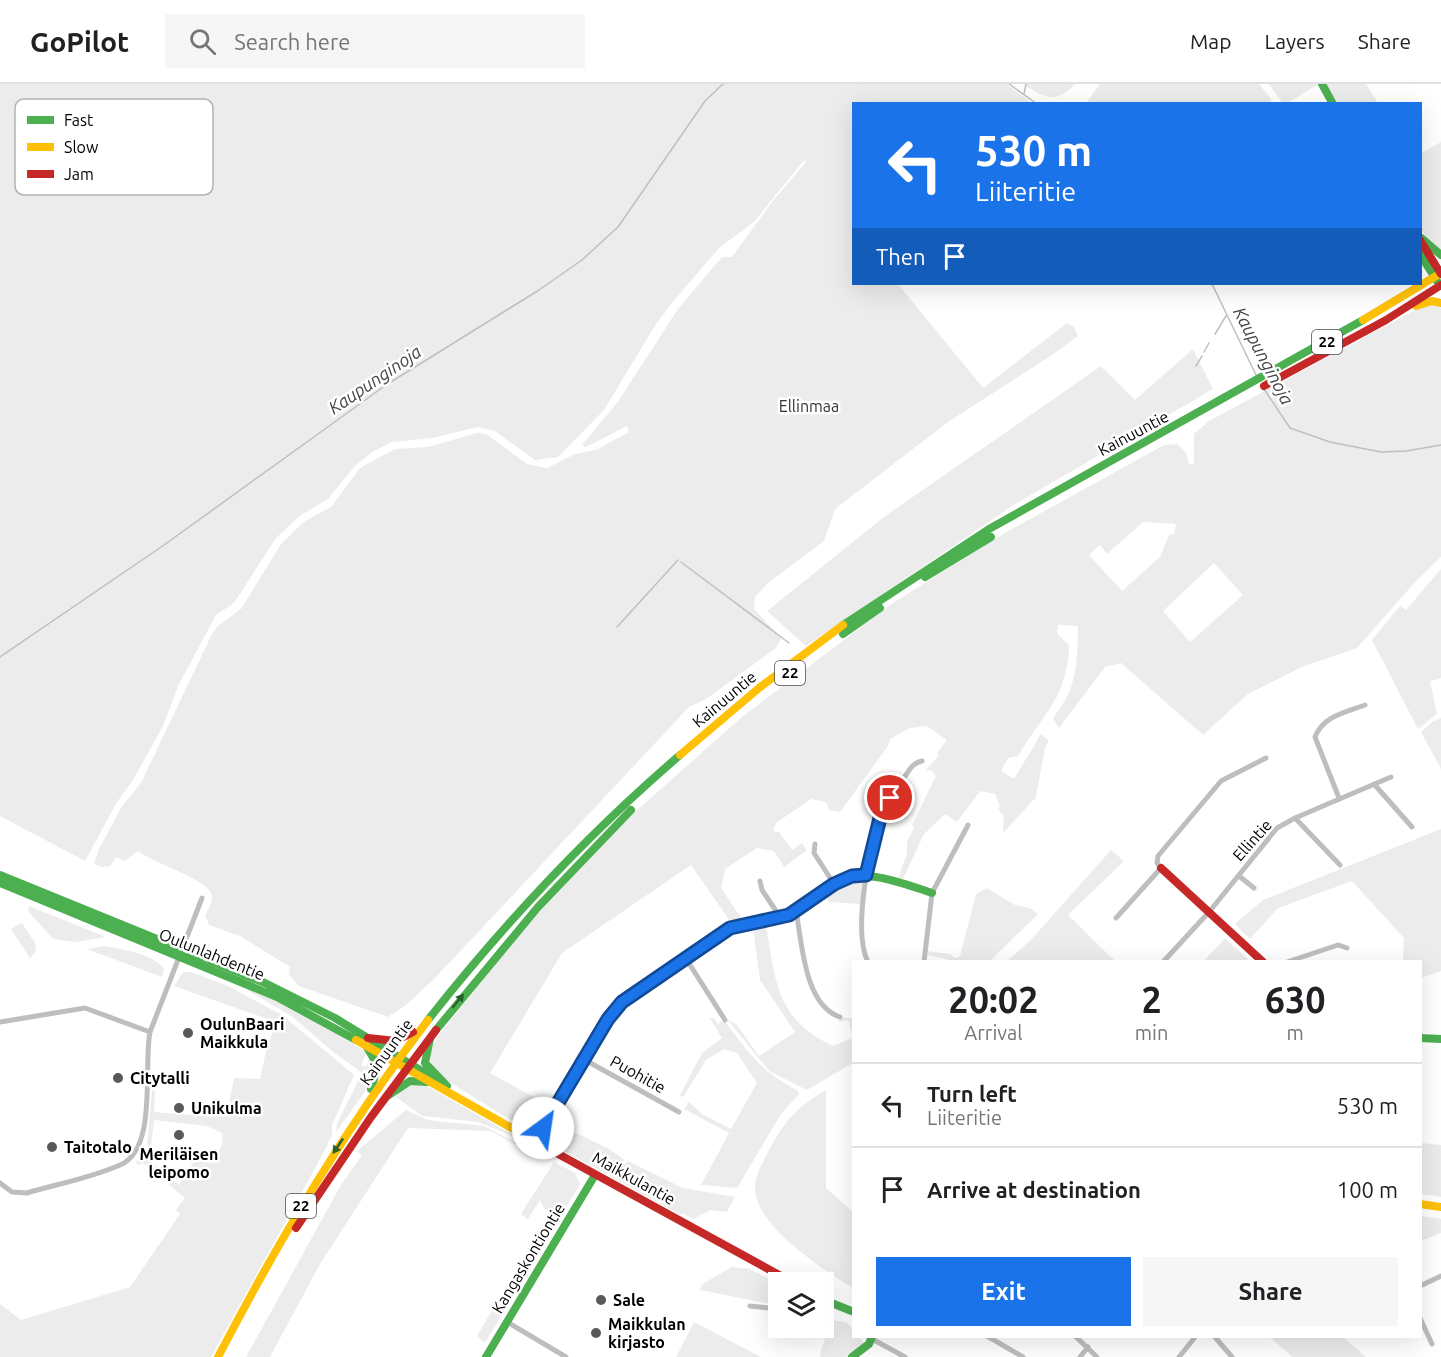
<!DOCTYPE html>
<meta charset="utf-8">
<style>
:root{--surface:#fff;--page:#f6f6f6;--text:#202124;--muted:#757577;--line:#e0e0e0;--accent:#1a73e8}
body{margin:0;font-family:Ubuntu,sans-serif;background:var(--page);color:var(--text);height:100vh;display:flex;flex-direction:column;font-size:22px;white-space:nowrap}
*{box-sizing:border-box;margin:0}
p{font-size:20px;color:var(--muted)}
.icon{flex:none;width:33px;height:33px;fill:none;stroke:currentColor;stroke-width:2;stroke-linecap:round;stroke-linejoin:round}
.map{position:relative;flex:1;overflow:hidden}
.panel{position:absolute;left:852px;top:876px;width:570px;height:378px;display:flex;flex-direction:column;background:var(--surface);border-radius:0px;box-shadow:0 6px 24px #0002}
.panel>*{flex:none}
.banner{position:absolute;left:852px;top:18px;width:570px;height:183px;border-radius:0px;box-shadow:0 6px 24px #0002;background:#1a73e8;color:#fff;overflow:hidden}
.fabs{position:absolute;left:768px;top:1188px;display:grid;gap:12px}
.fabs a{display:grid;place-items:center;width:66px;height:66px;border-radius:0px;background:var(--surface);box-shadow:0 6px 24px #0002;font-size:30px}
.pin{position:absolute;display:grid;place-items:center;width:51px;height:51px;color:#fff;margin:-26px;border:3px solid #fff;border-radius:50%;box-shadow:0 2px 6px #0007}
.me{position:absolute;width:66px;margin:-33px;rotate:31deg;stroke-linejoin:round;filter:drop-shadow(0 0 4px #0008)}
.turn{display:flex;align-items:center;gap:21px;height:126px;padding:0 24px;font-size:27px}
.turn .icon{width:78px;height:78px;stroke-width:2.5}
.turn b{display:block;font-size:42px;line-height:51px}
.then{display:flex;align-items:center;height:57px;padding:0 24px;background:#0003;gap:12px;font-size:22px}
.eta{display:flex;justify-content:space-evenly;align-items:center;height:102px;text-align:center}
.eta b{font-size:36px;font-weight:700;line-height:42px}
.action{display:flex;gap:12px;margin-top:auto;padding:12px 24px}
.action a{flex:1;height:69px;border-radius:0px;background:var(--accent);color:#fff;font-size:24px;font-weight:700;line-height:69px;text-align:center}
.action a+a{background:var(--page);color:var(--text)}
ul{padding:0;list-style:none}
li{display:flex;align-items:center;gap:18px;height:84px;padding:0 24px;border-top:2px solid var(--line)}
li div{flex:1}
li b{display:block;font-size:22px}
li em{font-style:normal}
header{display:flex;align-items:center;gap:36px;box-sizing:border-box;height:84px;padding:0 30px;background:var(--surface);border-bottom:2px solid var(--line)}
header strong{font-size:28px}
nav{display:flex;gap:33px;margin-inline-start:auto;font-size:21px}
.search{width:420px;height:54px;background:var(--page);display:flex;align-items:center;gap:15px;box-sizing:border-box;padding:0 21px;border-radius:0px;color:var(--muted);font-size:22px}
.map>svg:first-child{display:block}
</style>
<header>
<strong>GoPilot</strong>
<div class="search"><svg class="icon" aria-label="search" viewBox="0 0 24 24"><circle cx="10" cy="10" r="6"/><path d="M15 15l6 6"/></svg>Search here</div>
<nav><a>Map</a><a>Layers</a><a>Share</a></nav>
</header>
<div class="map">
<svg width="1441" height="1273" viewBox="0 0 1441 1273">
<rect width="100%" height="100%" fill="#fff"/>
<path fill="#ececec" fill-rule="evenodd" d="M0,0H1006L1032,19L854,20V200H898L983,304L1067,239L1074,243L1078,252L1052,271L948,338L835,425L824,457L768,499L755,513L754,525L781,554L776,564L706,615L689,623L436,893L406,921L388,933L299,902L289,891L290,883L240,852L209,841L205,831C209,824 214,817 211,809C207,796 152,778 138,767L125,777L116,773L110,782L101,783L94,780L99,765L122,722L141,699L212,550L219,541L241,525L281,460L305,437L331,423L360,384L395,365L428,363L477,349L486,350L527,380L547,384L575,370L596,366L629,348L627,342L586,363L582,361L617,319L678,225L722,173H732L772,118L806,78L804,76L754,138L719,164L671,220L656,240L604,326L558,373L535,376L495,347L478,343L432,354L392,358L372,368L354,383L328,415L301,431L276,454L234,519L216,531L179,600L162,644L133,696L117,718L85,777L0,732Z
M1023,0H1075C1056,21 1043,13 1023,0Z
M1100,0H1259L1271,15L1270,20L1086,19Z
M1269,0H1316L1317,1L1288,19L1283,20Z
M1326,0H1366L1378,19H1338Z
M1441,58V168L1429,158L1421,145L1420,70Z
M1433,221L1441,223V473L1417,496L1357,564L1302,583L1248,610L1203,651L1121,579L1105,583L1059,644L1053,634C1078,603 1077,580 1078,542L1058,541L1057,550L1069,561C1068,612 1043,630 1018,672L1008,674L1001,687L1014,695L1041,650L1049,657L1045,663L1036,713L1003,749L1004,732L998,725L1000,722L995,710L980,707L957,738L945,730L924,750L903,795L898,794L907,770V757L914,744L912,741L936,692L932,687L926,686L939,671L937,669L947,656L927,642L910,644L890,655L888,662L840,728L829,726L826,718L811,715L776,739L773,747L779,748L792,766L802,759L807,766L784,783L774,767L757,764L725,785L721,804L742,835L730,837L691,781L562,869L490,989L550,1022L527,1046L438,991C425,977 431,965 439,951L528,838L618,743L743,632L893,519L1003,450L1164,361L1177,360L1186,369L1189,380H1194V350L1209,337L1415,226ZM1143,438L1176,440L1174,450L1169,451L1160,473L1122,507L1089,471L1100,461L1107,470ZM1214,479L1243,511L1190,558L1163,527Z
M1193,265L1213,305L1015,420L806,562L767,527L884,433L1101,282L1135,316Z
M1441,485V594L1430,597L1437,630L1418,645L1372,556L1400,522L1406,526Z
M1441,634V685L1421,648L1432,638Z
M1441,745V887L1421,894L1420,878L1403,877L1404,854L1352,797L1278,824L1250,855L1235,840L1263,816Z
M1111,766L1124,777L1068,831L1115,877H1007L1030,857Z
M863,796L862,820L829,818L824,810L845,797Z
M987,804L1015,821L1030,824L1038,830L990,877H954L928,871L927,867L950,870L955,874L960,872L976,810Z
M29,822L106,853L75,858L53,855L28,827Z
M22,839L35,859L36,867L30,874L11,845Z
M766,841C775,895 776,936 833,962L853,954L848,936L838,938L840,934H853V979L807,1006L769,987L727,935L737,941L759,972L795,948L760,896L753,843Z
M1225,854L1248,875L1245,877H1204Z
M105,862C118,864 160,872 164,886L162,893L87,865Z
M183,888H191L228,902L282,931L354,991L332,1041V1051L325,1066L211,1273H0V1220L21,1236L130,1203L180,1130L176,1126L185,1114L143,1079L138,1081L136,1078L141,1070L179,1101C184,1094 189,1081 196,1077C208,1068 226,1073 222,1049L207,1042L154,1036L151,1062H147L152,1007H155L154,1028L203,1032L204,1021L229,1020L234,994L260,995L266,967L276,938L174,902Z
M247,906C279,909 334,949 363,966L366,970L361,981L366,983L369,975L375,982L369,994L332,967L293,933Z
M710,934H713L718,940L724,936C749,969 760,987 797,1006L799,1010L781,1030L737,1104L701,1101L729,1049L684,1025L689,1018L702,1030L731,1045L757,999L737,969L724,965L706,976L684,1012L679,1013L702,969L722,954Z
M359,995L367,1000L365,1002H369L336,1048L337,1040Z
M421,1000L432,1005L522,1056L478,1038L422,1032L396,1013L404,1003Z
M826,1006V1104L853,1128V1204C824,1186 758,1144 755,1106C754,1093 762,1080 768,1068C785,1036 796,1024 826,1006Z
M406,1026L428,1036L484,1042L541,1072L540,1074L491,1047L408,1044L320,1180L270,1273H246L341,1101L362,1071L357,1067Z
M552,1034L562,1042L609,1065L625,1076L607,1090L544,1057L543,1051Z
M1421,1059L1441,1061V1113L1421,1110Z
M628,1077L683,1104L735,1113L727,1128L711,1126L693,1135L682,1129L681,1131L610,1092Z
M554,1078L575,1089L580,1100L485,1259L477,1252L550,1128L544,1124L540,1116L528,1135L521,1130Z
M1420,1132L1441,1135V1149L1421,1157Z
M732,1183L750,1185L778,1199V1220C751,1218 726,1210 699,1206L704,1199Z
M829,1236L846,1238L853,1245L854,1252L859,1253L864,1259L846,1273H820C821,1259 830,1250 829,1236Z
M694,1238L761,1273H676Z
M1270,1253H1343L1366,1273H1292Z"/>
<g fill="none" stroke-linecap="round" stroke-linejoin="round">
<path stroke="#bfbfbf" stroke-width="1.5" d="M1009,0L1037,20
M1024,10L1026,0
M1212,200L1257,293
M1215,250L1226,232
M1204,268L1209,259
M1196,282L1202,272
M1264,305L1290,344L1330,358L1381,368L1406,367L1441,361
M681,478L789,559
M617,543L678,476
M0,573L164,461L386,301L539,206L582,176L618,143L705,17L723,0"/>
<path stroke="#bebebe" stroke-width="5" d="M1374,700L1412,743
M1339,714L1315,653C1323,632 1346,628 1365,621
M1295,734L1340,781
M815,760L814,769L834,800
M1239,792L1254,804
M760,797L762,806L780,833
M796,827C802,858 804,921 840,933
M1116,834L1161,784L1157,779L1158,772L1221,697L1266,674
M685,873L725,936
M868,878C852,847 870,754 885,723C890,713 897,704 903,695C909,687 912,679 922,677
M924,878L932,809L968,741
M1163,878L1209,828L1277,744L1295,734L1391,693
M1287,878L1338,861L1347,864
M0,938L85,924L150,948
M585,976L679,1028
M0,1099L12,1108L27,1109C57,1100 91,1094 120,1081C158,1065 143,983 150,948L202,814
M1420,1202L1441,1192
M750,1222L778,1225
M824,1230H827
M1420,1234L1432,1260
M507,1238L566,1273
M987,1252L1023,1273
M1075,1252L1097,1273
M1214,1252L1232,1273
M872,1255L905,1273
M1080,1273L1088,1263
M1179,1273L1196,1252"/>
<path stroke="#4caf50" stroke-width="8" d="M1322,0L1333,20
M1420,153L1441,171
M1420,170L1437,197
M925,493L991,453
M843,541L989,445L1363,236
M843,550L880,524
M0,791L265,899L335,934L438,997
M0,799L277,913L356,956
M428,936C503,841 588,750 680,671
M436,946L538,823L631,726
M1420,954L1441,955
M430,955L425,979L447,1002
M365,960L378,982L371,1005
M389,1011L410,997L427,998
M535,1057L618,921L724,847C744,837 766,838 787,831C805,825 817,809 833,800C864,782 901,799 932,809
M824,1216L854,1228
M486,1273L595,1091
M852,1273L869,1260L872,1252"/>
<path stroke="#ffc107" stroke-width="8" d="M1416,222L1432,217L1441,219
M1363,236L1441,189
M680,671L759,604L843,541
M356,956L540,1060
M1420,1120L1441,1123
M218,1273C280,1154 346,1043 428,936"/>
<path stroke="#c62828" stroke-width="8" d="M1420,156L1441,190
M1264,302L1386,236L1441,201
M1161,784L1263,878
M368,954L396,957L413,948
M540,1060L792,1198
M296,1144L371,1033L436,946"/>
</g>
<defs><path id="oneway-solid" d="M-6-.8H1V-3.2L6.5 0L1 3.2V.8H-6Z" transform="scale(1.5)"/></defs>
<g fill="#2a602c">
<use href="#oneway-solid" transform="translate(458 917) rotate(-51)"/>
<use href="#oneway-solid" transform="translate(338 1062) rotate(124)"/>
</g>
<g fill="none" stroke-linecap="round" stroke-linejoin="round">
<defs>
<path id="route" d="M543,1044L608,935L622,918L730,844L789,831L834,800L852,792L866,791L880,734L890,714"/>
</defs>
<use href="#route" stroke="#114b97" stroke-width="15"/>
<use href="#route" stroke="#1a73e8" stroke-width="10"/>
</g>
<g fill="#595959" stroke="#fff" stroke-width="2">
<circle cx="188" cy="949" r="6"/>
<circle cx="118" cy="994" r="6"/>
<circle cx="179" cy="1024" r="6"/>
<circle cx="179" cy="1051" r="6"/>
<circle cx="52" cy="1063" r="6"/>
<circle cx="601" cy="1216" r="6"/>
<circle cx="596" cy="1249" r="6"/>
</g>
<g text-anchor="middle" stroke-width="5" stroke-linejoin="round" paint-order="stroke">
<g fill="#fff" stroke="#4c4c4c" stroke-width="1.5">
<rect x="1312" y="246" width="30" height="24" rx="4.5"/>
<rect x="775" y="577" width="30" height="24" rx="4.5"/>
<rect x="286" y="1110" width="30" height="24" rx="4.5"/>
</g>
<g font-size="15" font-weight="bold" fill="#000">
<text x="1327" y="263">22</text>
<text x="790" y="594">22</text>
<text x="301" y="1127">22</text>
</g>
<g font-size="16" fill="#333" stroke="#fff">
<text x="809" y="328">Ellinmaa</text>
</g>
<g font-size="16" fill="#000" stroke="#fff">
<text transform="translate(1133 349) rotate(-28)" y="6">Kainuuntie</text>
<text transform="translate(724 615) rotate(-40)" y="6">Kainuuntie</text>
<text transform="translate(1252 756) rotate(-48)" y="6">Ellintie</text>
<text transform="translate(212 870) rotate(22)" y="6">Oulunlahdentie</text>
<text transform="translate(386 968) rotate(-54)" y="6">Kainuuntie</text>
<text transform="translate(638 990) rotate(29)" y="6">Puohitie</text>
<text transform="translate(634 1094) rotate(29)" y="6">Maikkulantie</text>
<text transform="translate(528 1174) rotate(-59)" y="6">Kangaskontiontie</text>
</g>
<g font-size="16" font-weight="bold" fill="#000" stroke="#fff" text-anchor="start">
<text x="200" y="946">OulunBaari<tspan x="200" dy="18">Maikkula</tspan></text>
<text x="130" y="1000">Citytalli</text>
<text x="191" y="1030">Unikulma</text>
<text x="64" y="1069">Taitotalo</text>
<text x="179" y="1076" text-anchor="middle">Meriläisen<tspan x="179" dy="18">leipomo</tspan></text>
<text x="613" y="1222">Sale</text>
<text x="608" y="1246">Maikkulan<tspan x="608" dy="18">kirjasto</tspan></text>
</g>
<g font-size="18" font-style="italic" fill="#444" stroke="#fff">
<text transform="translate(1263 272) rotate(62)" y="6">Kaupunginoja</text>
<text transform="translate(375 296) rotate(-34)" y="6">Kaupunginoja</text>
</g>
</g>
<rect x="15" y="15" width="198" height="96" rx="9" fill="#fff" stroke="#b2b2b2" stroke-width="1.5"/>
<rect x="27" y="32" width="27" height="8" fill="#4caf50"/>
<rect x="27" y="59" width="27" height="8" fill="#ffc107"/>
<rect x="27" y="86" width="27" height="8" fill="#c62828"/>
<g font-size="16" fill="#000">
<text x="64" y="42">Fast</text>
<text x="64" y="69">Slow</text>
<text x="64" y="96">Jam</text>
</g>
</svg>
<div class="fabs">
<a><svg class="icon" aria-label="layers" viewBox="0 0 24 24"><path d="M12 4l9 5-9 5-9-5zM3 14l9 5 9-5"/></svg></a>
</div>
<div class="pin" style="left:890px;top:714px;background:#d93025"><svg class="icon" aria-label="arrive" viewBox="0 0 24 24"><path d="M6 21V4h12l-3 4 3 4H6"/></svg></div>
<svg class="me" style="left:543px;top:1044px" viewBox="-20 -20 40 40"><circle r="19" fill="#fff"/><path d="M0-13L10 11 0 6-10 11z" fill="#1a73e8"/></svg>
<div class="banner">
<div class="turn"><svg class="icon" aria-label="left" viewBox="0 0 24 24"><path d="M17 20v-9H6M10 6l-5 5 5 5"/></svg><div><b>530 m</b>Liiteritie</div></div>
<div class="then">Then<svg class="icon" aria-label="arrive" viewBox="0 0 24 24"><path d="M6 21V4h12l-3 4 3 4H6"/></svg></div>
</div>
<section class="panel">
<div class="eta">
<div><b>20:02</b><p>Arrival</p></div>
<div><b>2</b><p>min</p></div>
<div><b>630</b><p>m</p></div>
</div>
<ul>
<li><svg class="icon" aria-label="left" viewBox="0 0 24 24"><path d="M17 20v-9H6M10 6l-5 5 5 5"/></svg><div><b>Turn left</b><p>Liiteritie</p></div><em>530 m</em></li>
<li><svg class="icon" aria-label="arrive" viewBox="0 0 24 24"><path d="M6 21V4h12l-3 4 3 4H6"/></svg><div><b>Arrive at destination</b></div><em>100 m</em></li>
</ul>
<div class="action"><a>Exit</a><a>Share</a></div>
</section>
</div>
